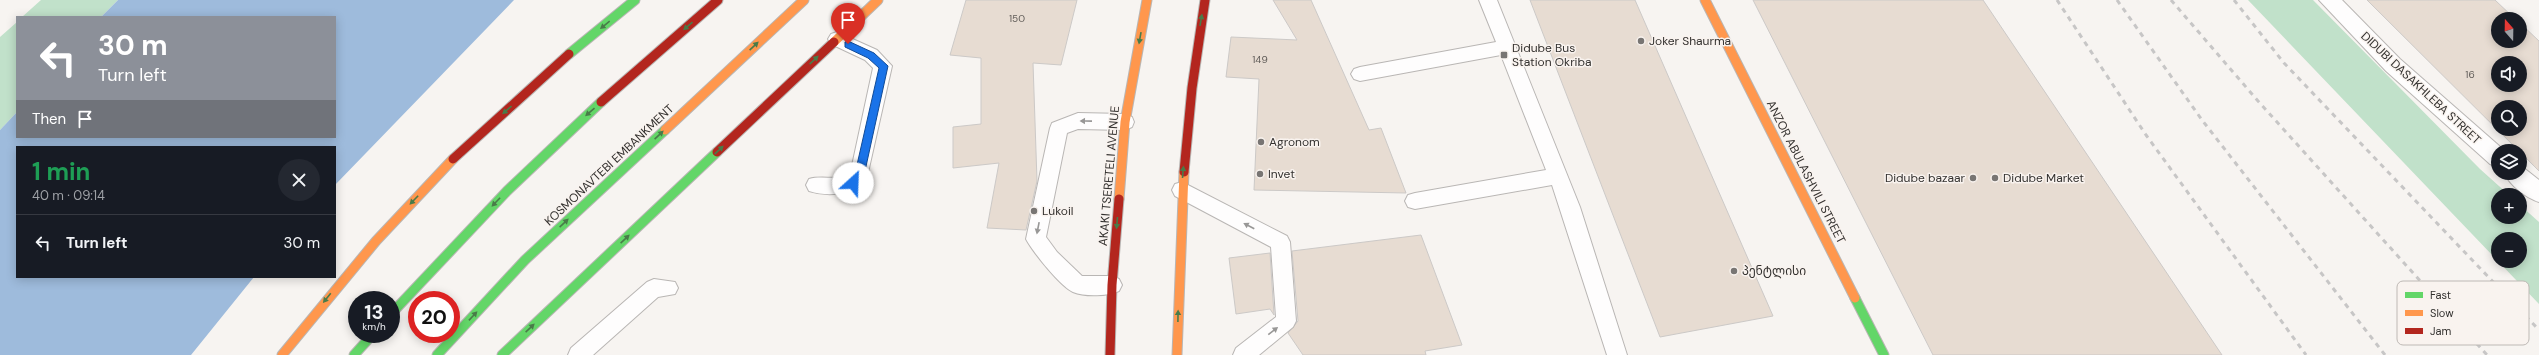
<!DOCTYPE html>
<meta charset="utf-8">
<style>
:root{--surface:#171b24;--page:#242831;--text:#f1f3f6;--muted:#9ea1a6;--line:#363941}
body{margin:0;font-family:"DM Sans","Noto Sans Georgian",sans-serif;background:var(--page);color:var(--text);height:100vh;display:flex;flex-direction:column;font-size:15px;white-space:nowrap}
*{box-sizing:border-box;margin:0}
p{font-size:13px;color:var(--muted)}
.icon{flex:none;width:22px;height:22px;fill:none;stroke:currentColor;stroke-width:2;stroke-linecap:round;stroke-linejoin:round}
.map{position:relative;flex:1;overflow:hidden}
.panel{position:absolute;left:16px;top:146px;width:320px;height:132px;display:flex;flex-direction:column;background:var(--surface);border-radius:0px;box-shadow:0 2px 10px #0003}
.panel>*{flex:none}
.guide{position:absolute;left:16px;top:16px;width:320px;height:122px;border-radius:0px;box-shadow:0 2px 10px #0003;background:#8c9099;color:#fff;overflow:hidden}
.needle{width:26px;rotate:340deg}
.tools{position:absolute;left:2491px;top:12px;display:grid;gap:8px}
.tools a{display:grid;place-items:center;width:36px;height:36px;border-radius:50%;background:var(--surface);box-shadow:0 2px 10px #0003;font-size:20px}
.speed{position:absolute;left:348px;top:291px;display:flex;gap:8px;font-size:20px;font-weight:700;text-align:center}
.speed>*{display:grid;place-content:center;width:52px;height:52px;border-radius:50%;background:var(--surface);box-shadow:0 2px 10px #0003;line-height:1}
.speed small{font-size:10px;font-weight:400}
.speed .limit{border:6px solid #d22;background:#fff;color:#111}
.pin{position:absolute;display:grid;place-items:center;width:34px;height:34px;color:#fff;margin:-41px -17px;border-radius:50% 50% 50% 0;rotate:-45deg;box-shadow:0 0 4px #0007}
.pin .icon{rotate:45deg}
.me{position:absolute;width:44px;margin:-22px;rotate:25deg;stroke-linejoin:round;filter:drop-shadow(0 0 3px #0008)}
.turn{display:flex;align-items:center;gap:14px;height:84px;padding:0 16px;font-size:18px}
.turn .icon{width:52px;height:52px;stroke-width:2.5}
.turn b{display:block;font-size:28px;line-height:34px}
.then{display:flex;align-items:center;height:38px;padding:0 16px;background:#0003;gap:8px;font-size:15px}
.round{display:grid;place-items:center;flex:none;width:42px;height:42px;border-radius:21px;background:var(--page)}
.headline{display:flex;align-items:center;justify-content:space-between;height:68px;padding:0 16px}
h1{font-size:24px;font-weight:700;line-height:30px;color:#1e9e55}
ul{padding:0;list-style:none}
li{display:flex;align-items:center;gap:12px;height:56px;padding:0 16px;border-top:1px solid var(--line)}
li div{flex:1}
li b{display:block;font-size:15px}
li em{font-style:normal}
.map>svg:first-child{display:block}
</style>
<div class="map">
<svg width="2539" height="355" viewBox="0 0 2539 355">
<rect width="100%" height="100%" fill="#f7f4f1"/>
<path fill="#c1e1ca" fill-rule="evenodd" d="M41,0H118L101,17H22Z
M2248,0H2313L2480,169L2509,195H2498V217H2520V205L2539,222V304ZM2498,239H2520V261H2498Z
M17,22V112L0,130V37Z"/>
<path fill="#9ebbdc" d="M118,0H514L335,185V147H17V277H254L191,355H0V130L17,112V137H335V17H101Z"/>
<path fill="#e7dcd2" stroke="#ccc9c7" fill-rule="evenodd" d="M966,0H1077L1061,65L1033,63L1037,181L1026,230L987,228L999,163L953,168V127L981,124V58L950,55Z
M1273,0H1311L1369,130L1381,128L1406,193L1254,190L1259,79L1226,77L1231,37L1297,40Z
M1530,0H1635L1773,316L1660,337Z
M1753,0H1983L2222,355H1933Z
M2367,0H2495L2515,19H2498V41H2520V23L2539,41V171ZM2498,63H2520V85H2498ZM2498,107H2520V129H2498Z
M1421,235L1462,345L1425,351L1426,355H1303L1288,333L1298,321L1292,251Z
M1270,253L1274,315L1270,309L1236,314L1229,258Z"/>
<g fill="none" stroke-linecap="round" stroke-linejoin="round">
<defs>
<path id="lane" d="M1479,0H1497L1580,207L1627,355H1607L1552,185L1415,209L1408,207L1405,201L1408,195L1415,193L1546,170L1501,55L1360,81L1354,79L1351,74L1354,69L1360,67L1496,42Z
M837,32L877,50L892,66L865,186C847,194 828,197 809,191L806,185L809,179C822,175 837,181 850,175L873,68L865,60L831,44L828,39L831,34Z
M1078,113L1125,114L1132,117L1134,122L1132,127L1125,130L1078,129L1067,133L1046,237L1057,252L1082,276H1112L1119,279L1122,285L1119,291C1108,296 1085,297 1073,292C1060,286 1033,252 1026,239L1050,128L1052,123Z
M1182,182L1287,236L1290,242L1296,321L1293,327L1259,355H1233L1236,348L1276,317L1271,247L1175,196L1172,190L1175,184Z
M654,279L675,282L678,288L675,294L658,297L593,355H568L571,348L647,282Z"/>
<path id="street" d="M2319,0H2342L2400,59L2505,151H2498V167L2490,164L2386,71Z
M2520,165L2539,180V202C2526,198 2510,185 2504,173H2520Z"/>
<path id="fast" d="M569,54L635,0
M1855,298L1884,355
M391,314L507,191L601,102
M354,355L373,334
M437,355L525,260L665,130
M502,355L717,152"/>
<path id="slow" d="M1705,0L1855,298
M834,42L878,0
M665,130L804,0
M1119,199L1125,122L1147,0
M282,355L376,241L453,159
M1177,355L1184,172"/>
<path id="jam" d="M601,102L718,0
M717,152L834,42
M453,159L569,54
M1184,172L1192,88L1205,0
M1110,355L1112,285L1119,199"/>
</defs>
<use href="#lane" stroke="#b9b6b4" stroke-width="2"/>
<use href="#street" stroke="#b9b6b4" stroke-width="2"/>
<use href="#fast" stroke="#b9b6b4" stroke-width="11"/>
<use href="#slow" stroke="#b9b6b4" stroke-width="11"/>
<use href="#jam" stroke="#b9b6b4" stroke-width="11"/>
<use href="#lane" fill="#fefdfd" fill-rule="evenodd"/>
<use href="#street" fill="#fefdfd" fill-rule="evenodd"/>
<use href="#fast" stroke="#63d668" stroke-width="9"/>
<use href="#slow" stroke="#ff974d" stroke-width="9"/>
<use href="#jam" stroke="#b3261e" stroke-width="9"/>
<path stroke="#c7c6c6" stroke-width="3" stroke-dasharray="5 5" stroke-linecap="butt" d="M2057,0L2146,135L2306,355
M2117,0L2202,120L2385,355
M2171,0L2258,101L2487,355
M2234,0L2284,63L2539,330"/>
</g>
<defs><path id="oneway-solid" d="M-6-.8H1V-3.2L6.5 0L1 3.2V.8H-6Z"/></defs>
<g fill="#497b49">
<use href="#oneway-solid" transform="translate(1201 20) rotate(-80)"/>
<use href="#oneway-solid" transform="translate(605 25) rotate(141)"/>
<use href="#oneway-solid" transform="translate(688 26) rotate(139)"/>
<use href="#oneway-solid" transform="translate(1140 38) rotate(100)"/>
<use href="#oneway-solid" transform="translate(754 46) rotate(-43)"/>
<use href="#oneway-solid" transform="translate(814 60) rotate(-43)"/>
<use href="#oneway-solid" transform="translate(507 110) rotate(139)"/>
<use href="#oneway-solid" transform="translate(590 112) rotate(139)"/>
<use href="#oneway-solid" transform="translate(659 135) rotate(-43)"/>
<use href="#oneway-solid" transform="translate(719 150) rotate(-43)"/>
<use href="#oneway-solid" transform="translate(1183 172) rotate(-85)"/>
<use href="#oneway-solid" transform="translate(414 200) rotate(134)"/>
<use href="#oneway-solid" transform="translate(496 202) rotate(134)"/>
<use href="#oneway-solid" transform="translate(564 223) rotate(-43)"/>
<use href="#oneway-solid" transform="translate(1117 223) rotate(95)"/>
<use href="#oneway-solid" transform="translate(625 239) rotate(-43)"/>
<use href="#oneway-solid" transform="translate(327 298) rotate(129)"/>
<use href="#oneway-solid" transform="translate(473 316) rotate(-47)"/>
<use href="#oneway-solid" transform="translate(1178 316) rotate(-89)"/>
<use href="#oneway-solid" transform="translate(530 328) rotate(-43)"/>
</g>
<g fill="#989796">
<use href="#oneway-solid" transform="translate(1086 121) rotate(-179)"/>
<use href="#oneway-solid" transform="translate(1249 226) rotate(-152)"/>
<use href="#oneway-solid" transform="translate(1038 228) rotate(101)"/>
<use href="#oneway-solid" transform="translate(1273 331) rotate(-38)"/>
</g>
<path fill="#1a73e8" stroke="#114b97" d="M848,41L874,53L888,66L863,180L853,187L849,183L854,178L879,68L868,58L845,47V42Z"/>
<g fill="#787573" stroke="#f9f3ef" stroke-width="1.5">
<circle cx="1641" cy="41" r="4"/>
<rect x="1500" y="51" width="8" height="8" rx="2"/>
<circle cx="1261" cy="142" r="4"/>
<circle cx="1260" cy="174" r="4"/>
<circle cx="1973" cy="178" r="4"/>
<circle cx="1995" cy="178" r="4"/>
<circle cx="1034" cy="211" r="4"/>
<circle cx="1734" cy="271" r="4"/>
</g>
<g text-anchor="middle" stroke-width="3" stroke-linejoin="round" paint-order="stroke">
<g font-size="10" fill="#605c58">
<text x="1017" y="22">150</text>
<text x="1260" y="63">149</text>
<text x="2470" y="78">16</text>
</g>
<g font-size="12" fill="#33312f" stroke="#f9f3ef" text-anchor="start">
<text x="1649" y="45">Joker Shaurma</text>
<text x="1512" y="52">Didube Bus<tspan x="1512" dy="14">Station Okriba</tspan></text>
<text x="1269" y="146">Agronom</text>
<text x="1268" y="178">Invet</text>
<text x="1965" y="182" text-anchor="end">Didube bazaar</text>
<text x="2003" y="182">Didube Market</text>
<text x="1042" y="215">Lukoil</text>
<text x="1742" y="275">პენტლისი</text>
</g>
<g font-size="12" fill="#33312f" stroke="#f9f3ef">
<text transform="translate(2421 88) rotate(43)" y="4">DIDUBI DASAKHLEBA STREET</text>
<text transform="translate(609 165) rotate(-43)" y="4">KOSMONAVTEBI EMBANKMENT</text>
<text transform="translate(1806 172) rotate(63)" y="4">ANZOR ABULASHVILI STREET</text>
<text transform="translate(1109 176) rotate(-85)" y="4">AKAKI TSERETELI AVENUE</text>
</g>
</g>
<rect x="2397" y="281" width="132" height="64" rx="6" fill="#f9f3ef" stroke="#beb9b5" stroke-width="1"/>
<rect x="2405" y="292" width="18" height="6" fill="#63d668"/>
<rect x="2405" y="310" width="18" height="6" fill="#ff974d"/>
<rect x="2405" y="328" width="18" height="6" fill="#b3261e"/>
<g font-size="11" fill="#33312f">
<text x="2430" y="299">Fast</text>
<text x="2430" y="317">Slow</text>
<text x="2430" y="335">Jam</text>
</g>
</svg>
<div class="tools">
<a><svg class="needle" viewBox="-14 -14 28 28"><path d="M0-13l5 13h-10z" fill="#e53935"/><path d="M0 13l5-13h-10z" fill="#9ea1a6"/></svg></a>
<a><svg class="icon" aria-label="sound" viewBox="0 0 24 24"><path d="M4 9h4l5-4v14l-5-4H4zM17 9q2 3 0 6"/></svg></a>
<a><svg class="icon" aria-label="search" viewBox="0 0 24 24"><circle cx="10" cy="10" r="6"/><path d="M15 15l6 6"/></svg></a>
<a><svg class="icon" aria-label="layers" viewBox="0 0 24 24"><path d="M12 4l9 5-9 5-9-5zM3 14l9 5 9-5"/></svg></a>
<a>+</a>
<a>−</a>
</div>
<div class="speed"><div>13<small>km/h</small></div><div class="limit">20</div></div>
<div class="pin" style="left:848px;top:44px;background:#d93025"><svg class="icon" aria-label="arrive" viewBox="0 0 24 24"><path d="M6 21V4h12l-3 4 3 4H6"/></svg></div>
<svg class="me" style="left:853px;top:183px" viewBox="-20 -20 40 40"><circle r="19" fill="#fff"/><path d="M0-13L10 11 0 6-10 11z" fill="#1a73e8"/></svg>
<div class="guide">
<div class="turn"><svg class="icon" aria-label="left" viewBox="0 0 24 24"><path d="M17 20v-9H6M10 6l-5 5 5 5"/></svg><div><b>30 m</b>Turn left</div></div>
<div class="then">Then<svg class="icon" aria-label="arrive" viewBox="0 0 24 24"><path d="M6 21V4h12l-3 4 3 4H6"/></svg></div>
</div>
<section class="panel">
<div class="headline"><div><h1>1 min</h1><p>40 m · 09:14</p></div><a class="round"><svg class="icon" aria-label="close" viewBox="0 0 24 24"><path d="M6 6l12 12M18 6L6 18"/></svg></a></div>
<ul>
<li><svg class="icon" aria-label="left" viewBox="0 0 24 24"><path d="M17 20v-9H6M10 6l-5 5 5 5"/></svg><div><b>Turn left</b></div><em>30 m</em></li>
</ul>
</section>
</div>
